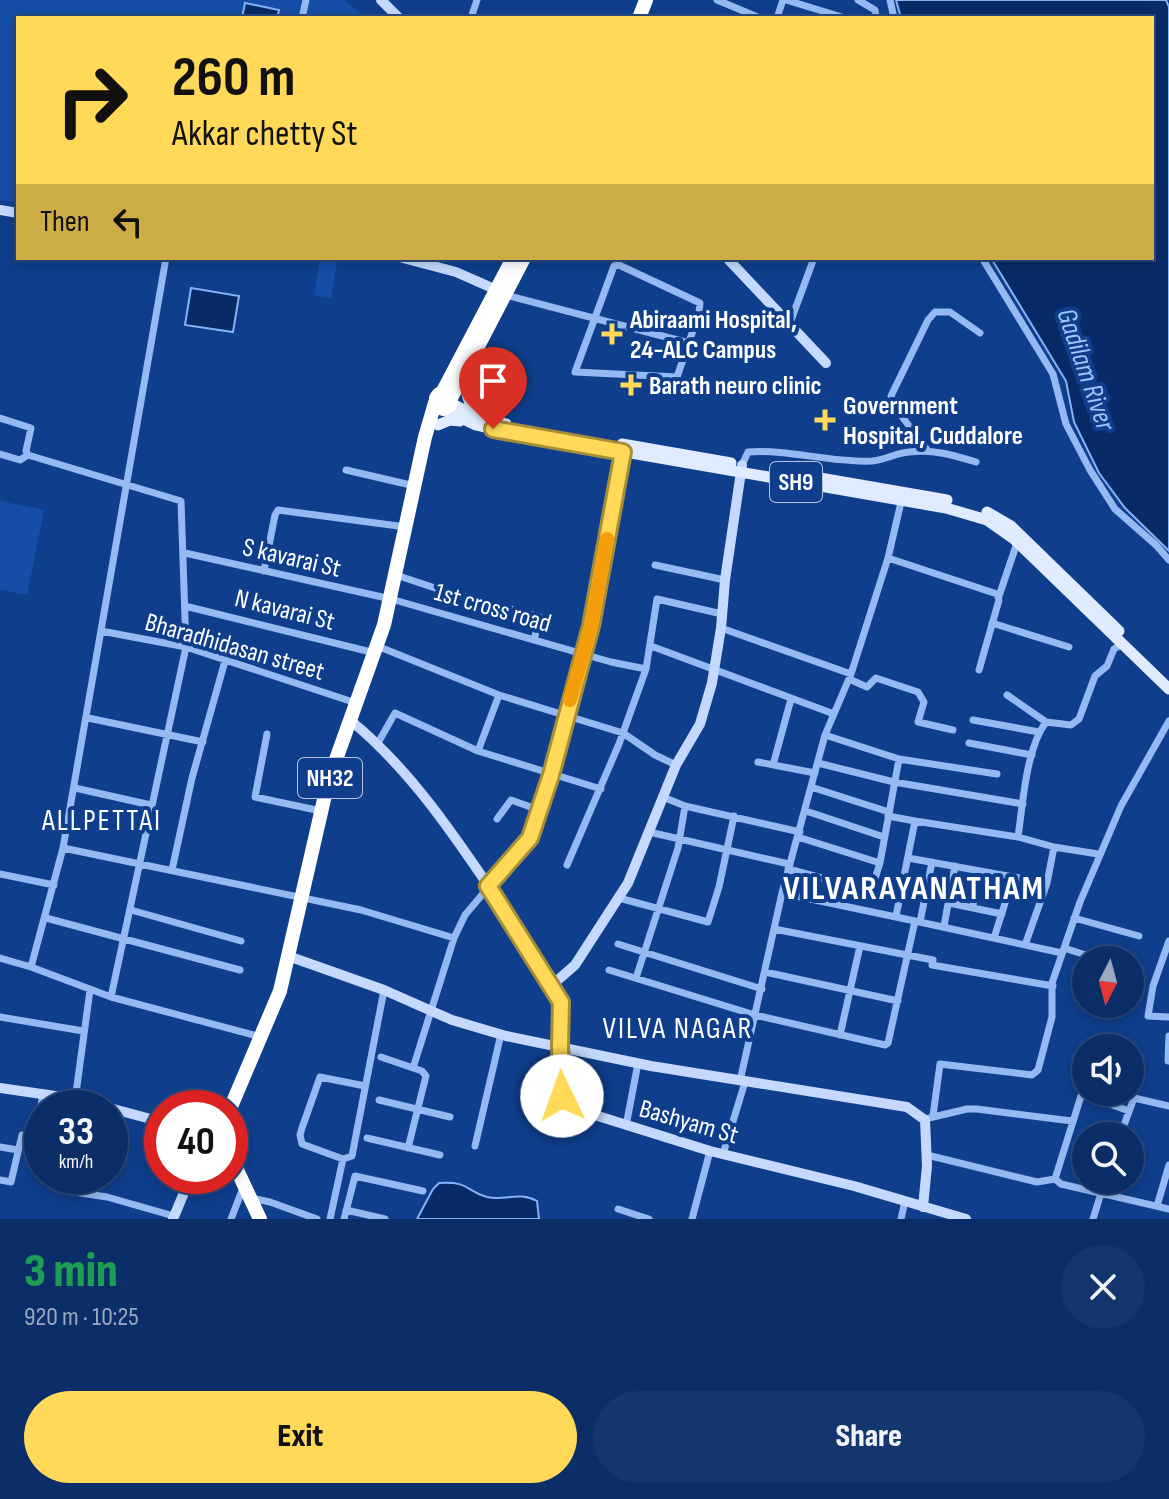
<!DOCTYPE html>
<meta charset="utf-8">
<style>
:root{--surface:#0b2e69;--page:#14366f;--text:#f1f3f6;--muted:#9aa8c0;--line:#2b4a7d;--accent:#ffd957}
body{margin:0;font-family:"Sofia Sans Condensed",sans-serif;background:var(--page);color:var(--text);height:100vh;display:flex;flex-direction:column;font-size:30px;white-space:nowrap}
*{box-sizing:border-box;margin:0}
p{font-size:26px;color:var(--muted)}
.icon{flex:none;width:44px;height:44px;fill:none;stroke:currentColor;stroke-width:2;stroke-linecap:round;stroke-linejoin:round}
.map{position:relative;height:1219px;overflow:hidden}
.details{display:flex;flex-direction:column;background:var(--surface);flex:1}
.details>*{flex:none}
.banner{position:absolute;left:16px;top:16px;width:1138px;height:244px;border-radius:0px;box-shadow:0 4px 12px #0003,0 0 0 2px var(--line);background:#ffd957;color:#111;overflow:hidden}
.needle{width:52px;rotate:186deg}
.tools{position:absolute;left:1072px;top:946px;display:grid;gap:16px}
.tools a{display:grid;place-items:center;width:72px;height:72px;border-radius:50%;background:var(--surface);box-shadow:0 4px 12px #0003,0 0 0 2px var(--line);font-size:40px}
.speed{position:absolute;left:24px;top:1090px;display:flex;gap:16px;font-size:40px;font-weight:700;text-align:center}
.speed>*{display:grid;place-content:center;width:104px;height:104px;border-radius:50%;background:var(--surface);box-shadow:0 4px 12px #0003,0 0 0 2px var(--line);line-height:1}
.speed small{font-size:20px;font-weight:400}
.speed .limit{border:12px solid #d22;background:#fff;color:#111}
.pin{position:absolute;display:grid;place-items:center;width:68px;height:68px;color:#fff;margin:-82px -34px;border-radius:50% 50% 50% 0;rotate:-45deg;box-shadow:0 0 8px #0007}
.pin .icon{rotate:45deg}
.me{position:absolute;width:88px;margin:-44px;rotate:357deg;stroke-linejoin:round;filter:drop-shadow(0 0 6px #0008)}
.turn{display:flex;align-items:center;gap:28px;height:168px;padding:0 24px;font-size:36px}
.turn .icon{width:104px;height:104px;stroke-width:2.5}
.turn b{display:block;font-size:56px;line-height:68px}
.then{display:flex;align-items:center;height:76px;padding:0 24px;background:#0003;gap:16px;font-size:30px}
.round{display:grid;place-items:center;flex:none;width:84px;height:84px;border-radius:42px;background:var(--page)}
.overview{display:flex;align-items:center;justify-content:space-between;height:136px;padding:0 24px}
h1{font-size:48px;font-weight:800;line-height:60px;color:#1e9e55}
.primary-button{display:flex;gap:16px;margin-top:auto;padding:16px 24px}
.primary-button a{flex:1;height:92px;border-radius:48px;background:var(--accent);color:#111;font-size:32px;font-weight:800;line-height:92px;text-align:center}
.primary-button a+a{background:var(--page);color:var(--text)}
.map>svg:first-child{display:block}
</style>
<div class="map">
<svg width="1169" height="1219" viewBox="0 0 1169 1219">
<rect width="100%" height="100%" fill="#0f3e8c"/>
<path fill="#164ea7" d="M0,0H344L367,18H18V203L0,200Z
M320,259L337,261L331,298L314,295Z
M0,501L44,510L27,595L0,590Z"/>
<path fill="#082b68" stroke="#86b3f7" stroke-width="2" d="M896,0H1166L1169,7V551L1125,508L1099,473L1074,422L1066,381L991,258H1152V18H901Z
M245,3L279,10L277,18H242Z
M191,288L239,296L233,332L185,325Z
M439,1183C470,1181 465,1191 487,1197C506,1201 519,1191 537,1201L539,1219H417L433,1189Z"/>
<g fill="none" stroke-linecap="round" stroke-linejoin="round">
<path stroke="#95baf3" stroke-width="7" d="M717,0L760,18
M786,0L845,18
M858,0L875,10L876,18
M890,0L894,18
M302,18L306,0
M471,18L477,0
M777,18L783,0
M166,258L63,848L361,910L454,938
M982,258L1053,374L1066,424L1090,470L1115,509L1156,545L1169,560
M619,265L700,303L699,313L677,377L575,372L614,266Z
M506,295L689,343
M790,323L814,258
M0,418L31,428L26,451L28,455L181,501L186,647L111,997
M928,451L894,406L891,396L928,320L935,312H950L980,333
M0,454L20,460L28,455
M742,465L748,452C789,449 831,463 872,461C885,460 896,453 909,452C933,449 953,455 976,462
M346,470L415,486
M185,553L391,599L611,662L646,669
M888,558L997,594L999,600L979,670
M655,565L725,580
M264,571L275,515L278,510L406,527
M396,575L447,592L540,617L534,640
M999,596L1017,543
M185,606L375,653
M992,623L1069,647
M721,628L851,674
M101,631L186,647L356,703
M377,646L499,695L623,733L655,755L676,765
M651,646L834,714
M849,679L867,687L876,678L918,692L924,702L918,722L953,730
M1007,695L1046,722C1026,749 1023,803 1018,837L1054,847L1098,854
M88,718L203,742
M973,720L1039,732
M1046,722L1071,725L1079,719L1095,676L1107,666L1114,649L1122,644
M267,734L255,797L321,811
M825,735L899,759L997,774
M378,743L395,713L478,751L601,789
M969,743L1032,755
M478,751L499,695
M758,762L815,773
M818,763L894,782L1023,804
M773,765L791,699
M811,787L889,812
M75,788L151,805
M663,797L685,806L800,832
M806,811L884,837
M888,816L915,821L896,916
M497,819L511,800L539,810
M915,821L1018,837
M649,832L789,864
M798,837L880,863
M908,858L1047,883
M567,865L619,744L646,669L657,599L722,614
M788,869L871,891L880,863L899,759
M172,870L192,778L225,661
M0,874L54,885
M619,898L708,922L719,887L734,816
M949,903L1002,914
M973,907L977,871
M131,910L241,941
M46,918L240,970
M1074,918L1139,936
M915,921L1062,953
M920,922L932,862
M944,926L955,866
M774,929L933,960
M994,938L1013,878
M1169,941L1153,986L1148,1016L1169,1017
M618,944L762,989
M1025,945L1047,883L1054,847
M1064,948L1101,960
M0,958L31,967L111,997L261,1037
M932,965L1053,986
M31,967L63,848
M609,970L755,1015L885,1045L888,1043L915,921L782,893
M765,972L898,1001
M636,978L678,848L685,806
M0,1017L83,1031
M840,1035L860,946
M381,1057L422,1071L426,1076L408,1148
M1168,1061L1169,1036
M413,1068L454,938L465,915L530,838L551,775L591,626L623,450
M740,1081L782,893L825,735L851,674L888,558L902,498
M379,1100L450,1117
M74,1108L90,990
M1129,1111L1088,1096H1081L1055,1179L1061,1184L1169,1209
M933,1116L940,1064L1032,1075L1038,1070L1052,1017V983L1080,902L1121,806L1169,721
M929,1118L967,1109H977L1072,1121
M626,1126L638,1063
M1120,1136L1134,1098L1169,1106
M367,1138L440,1155
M475,1146L501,1034
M0,1147L18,1150
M723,1154L745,1082
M927,1155L1037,1182L1055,1179
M343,1159L302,1144L300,1135L302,1128L320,1077L365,1086
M58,1176L56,1184L61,1190L107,1197L174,1216
M0,1180L11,1182L22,1135L36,1133L43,1094
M251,1198L270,1202L317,1219
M1157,1206L1169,1165
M618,1209L649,1219
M346,1210L385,1219
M231,1219L243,1188
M330,1219L343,1159L352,1156L384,990
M344,1219L355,1176L423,1191
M692,1219L710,1151
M901,1219L905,1201
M1093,1219L1105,1180"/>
<path stroke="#c4d9fd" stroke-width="10" d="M381,0L399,18
M0,210L18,213
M403,258L456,272L499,291
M727,258L826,363
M350,720C411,770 454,835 498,900C519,932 544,965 560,999C570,1021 549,1085 569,1107L710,1151L854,1186L966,1219
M288,956L384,990L452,1020L506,1036L651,1066L907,1107L925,1120L927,1166L923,1207
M551,986L575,965L628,883L676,765L700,724L712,683L721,628L725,580L742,465
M0,1088L76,1099L162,1122
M173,1219L191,1176"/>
<path stroke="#e1ebff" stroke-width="11" d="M468,370C464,388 466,404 480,416
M451,403L472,414L506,424
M440,408L476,425L493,429L946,508L987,520L1014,539L1169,689
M438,425L450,420L460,421
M622,444L731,463
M791,473L947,500
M987,512L1011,526L1119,631"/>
<path stroke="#fff" stroke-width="14" d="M639,18L646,0
M442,393L513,258
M451,398L447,394H439L436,398V405L443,409L450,405L451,398L524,258
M230,1109L280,991L328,782L384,625L425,437L435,403
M230,1155L260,1219"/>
</g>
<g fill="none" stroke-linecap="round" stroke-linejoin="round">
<defs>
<path id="route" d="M493,429L623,452L591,626L551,775L530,838L488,886L561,1002L560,1047L562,1096"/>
</defs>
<use href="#route" stroke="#a68d39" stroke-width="20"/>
<use href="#route" stroke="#ffd957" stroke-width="14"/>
<path stroke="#f59e0b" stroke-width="14" d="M570,700L591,626L607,539"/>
</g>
<g fill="#ffd957" stroke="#0f3e8c" stroke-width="3">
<path d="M608 322h8v8h8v8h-8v8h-8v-8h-8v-8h8z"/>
<path d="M627 373h8v8h8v8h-8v8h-8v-8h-8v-8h8z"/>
<path d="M821 408h8v8h8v8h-8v8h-8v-8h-8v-8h8z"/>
</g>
<g text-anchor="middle" stroke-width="8" stroke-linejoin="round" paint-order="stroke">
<g fill="#0f3e8c" stroke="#b7c5dc" stroke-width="2">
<rect x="770" y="462" width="52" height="40" rx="6"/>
<rect x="298" y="758" width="64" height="40" rx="6"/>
</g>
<g font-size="24" font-weight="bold" fill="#fff">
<text x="796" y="490">SH9</text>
<text x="330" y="786">NH32</text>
</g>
<g font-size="26" font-weight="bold" fill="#fff" stroke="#0f3e8c" text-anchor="start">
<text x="630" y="328">Abiraami Hospital,<tspan x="630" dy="30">24-ALC Campus</tspan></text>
<text x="649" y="394">Barath neuro clinic</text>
<text x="843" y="414">Government<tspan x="843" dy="30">Hospital, Cuddalore</tspan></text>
</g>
<g font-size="26" fill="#fff" stroke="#0f3e8c">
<text transform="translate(292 557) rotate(13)" y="9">S kavarai St</text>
<text transform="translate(493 607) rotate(16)" y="9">1st cross road</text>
<text transform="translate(285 609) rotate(14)" y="9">N kavarai St</text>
<text transform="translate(235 646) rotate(16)" y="9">Bharadhidasan street</text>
<text transform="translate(689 1121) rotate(16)" y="9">Bashyam St</text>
</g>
<g font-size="28" font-style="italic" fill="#a1c4fa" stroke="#0f3e8c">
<text transform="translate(1087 369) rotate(71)" y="10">Gadilam River</text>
</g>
<g font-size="30" letter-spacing="2" fill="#fff" stroke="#0f3e8c">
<text x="102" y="830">ALLPETTAI</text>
<text x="678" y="1038">VILVA NAGAR</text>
</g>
<g font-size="34" font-weight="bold" letter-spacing="2" fill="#fff" stroke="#0f3e8c">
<text x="914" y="899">VILVARAYANATHAM</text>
</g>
</g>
</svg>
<div class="tools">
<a><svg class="needle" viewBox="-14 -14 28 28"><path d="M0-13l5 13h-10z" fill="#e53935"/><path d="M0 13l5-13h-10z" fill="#9aa8c0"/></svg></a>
<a><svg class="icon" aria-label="sound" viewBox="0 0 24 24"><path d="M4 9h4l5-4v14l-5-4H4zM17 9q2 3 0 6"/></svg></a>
<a><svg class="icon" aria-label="search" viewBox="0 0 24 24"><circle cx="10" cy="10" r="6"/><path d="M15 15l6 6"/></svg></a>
</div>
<div class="speed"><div>33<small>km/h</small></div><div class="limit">40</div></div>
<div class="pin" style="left:493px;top:429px;background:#d93025"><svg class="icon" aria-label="arrive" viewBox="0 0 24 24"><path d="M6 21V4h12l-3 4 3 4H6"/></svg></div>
<svg class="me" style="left:562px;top:1096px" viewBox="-20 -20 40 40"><circle r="19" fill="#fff"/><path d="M0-13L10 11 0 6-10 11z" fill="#ffd957"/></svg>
<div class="banner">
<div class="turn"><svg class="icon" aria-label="right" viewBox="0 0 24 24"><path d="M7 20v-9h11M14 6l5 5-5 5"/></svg><div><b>260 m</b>Akkar chetty St</div></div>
<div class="then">Then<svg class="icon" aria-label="left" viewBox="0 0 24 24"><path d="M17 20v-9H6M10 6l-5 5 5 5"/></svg></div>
</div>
</div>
<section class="details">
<div class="overview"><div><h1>3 min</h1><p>920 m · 10:25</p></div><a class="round"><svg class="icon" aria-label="close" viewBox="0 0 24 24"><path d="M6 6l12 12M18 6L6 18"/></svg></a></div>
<div class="primary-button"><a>Exit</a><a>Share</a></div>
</section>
